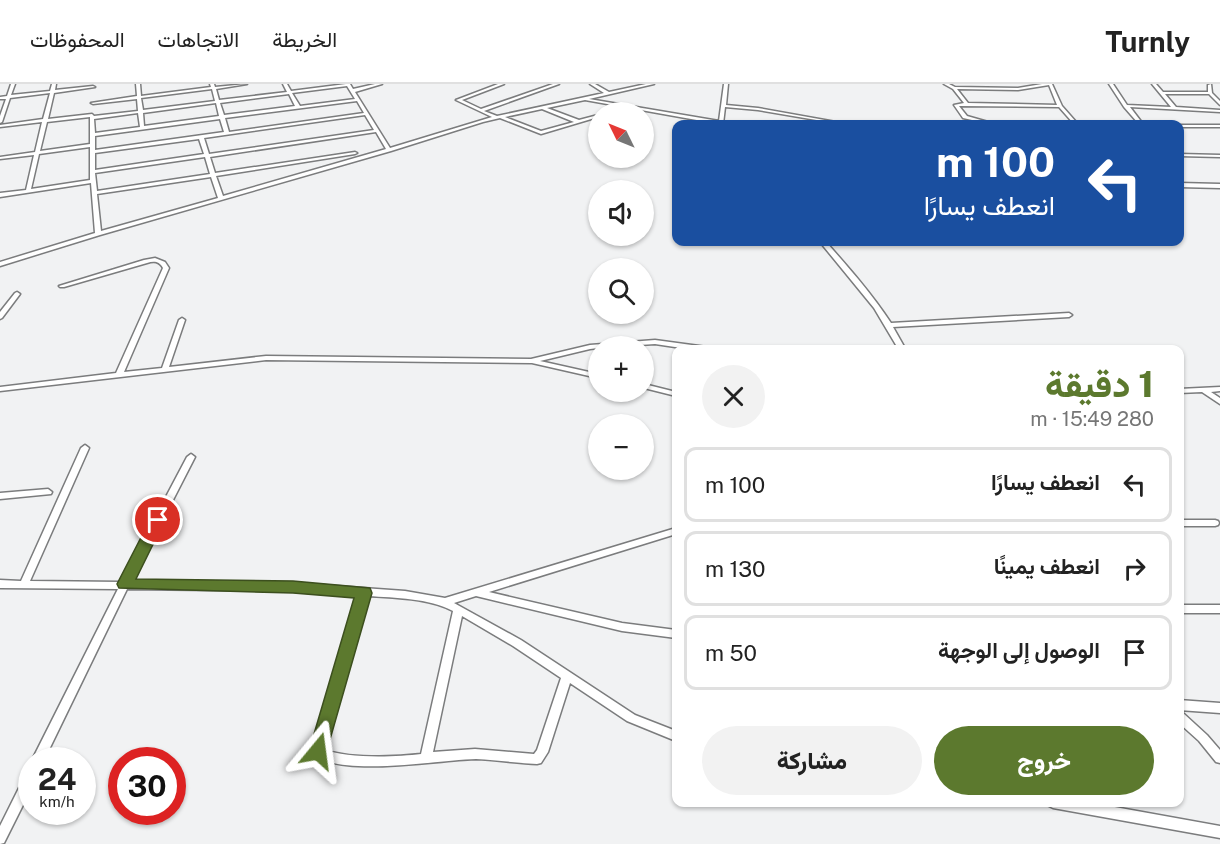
<!DOCTYPE html>
<html lang="ar">
<meta charset="utf-8">
<style>
:root{--surface:#fff;--page:#f2f2f2;--text:#222;--muted:#767676;--line:#e0e0e0;--accent:#5c792e}
body{margin:0;font-family:"Public Sans",Vazirmatn,sans-serif;background:var(--page);color:var(--text);direction:rtl;height:100vh;display:flex;flex-direction:column;font-size:22px;white-space:nowrap}
*{box-sizing:border-box;margin:0}
p{font-size:20px;color:var(--muted)}
.icon{flex:none;width:33px;height:33px;fill:none;stroke:currentColor;stroke-width:2;stroke-linecap:round;stroke-linejoin:round}
.map{position:relative;flex:1;overflow:hidden;direction:ltr}
.sheet{position:absolute;left:672px;top:261px;width:512px;height:462px;display:flex;flex-direction:column;background:var(--surface);border-radius:12px;box-shadow:0 2px 4px #0004;direction:rtl}
.sheet>*{flex:none}
.guide{position:absolute;left:672px;top:36px;width:512px;height:126px;border-radius:12px;box-shadow:0 2px 4px #0004;direction:rtl;background:#1a4fa0;color:#fff;overflow:hidden}
.needle{width:39px;rotate:313deg}
.fabs{position:absolute;left:588px;top:18px;display:grid;gap:12px}
.fabs a{display:grid;place-items:center;width:66px;height:66px;border-radius:50%;background:var(--surface);box-shadow:0 2px 4px #0004;font-size:30px}
.speed{position:absolute;left:18px;top:663px;display:flex;gap:12px;font-size:30px;font-weight:700;text-align:center}
.speed>*{display:grid;place-content:center;width:78px;height:78px;border-radius:50%;background:var(--surface);box-shadow:0 2px 4px #0004;line-height:1}
.speed small{font-size:15px;font-weight:400}
.speed .limit{border:9px solid #d22;background:#fff;color:#111}
.pin{position:absolute;display:grid;place-items:center;width:51px;height:51px;color:#fff;margin:-26px;border:3px solid #fff;border-radius:50%;box-shadow:0 2px 6px #0007}
.me{position:absolute;width:66px;margin:-33px;rotate:16deg;stroke-linejoin:round;filter:drop-shadow(0 0 4px #0008)}
.turn{display:flex;align-items:center;gap:21px;height:126px;padding:0 30px;font-size:27px}
.turn .icon{width:78px;height:78px;stroke-width:2.5}
.turn b{display:block;font-size:42px;line-height:51px}
.round{display:grid;place-items:center;flex:none;width:63px;height:63px;border-radius:32px;background:var(--page)}
.headline{display:flex;align-items:center;justify-content:space-between;height:102px;padding:0 30px}
h1{font-size:36px;font-weight:800;line-height:45px;color:var(--accent)}
.button{display:flex;gap:12px;margin-top:auto;padding:12px 30px}
.button a{flex:1;height:69px;border-radius:36px;background:var(--accent);color:#fff;font-size:24px;font-weight:800;line-height:69px;text-align:center}
.button a+a{background:var(--page);color:var(--text)}
ul{padding:0;list-style:none}
li{display:flex;align-items:center;gap:18px;height:75px;margin:0 12px 9px;padding:0 18px;border:3px solid var(--line);border-radius:12px}
li div{flex:1}
li b{display:block;font-size:22px}
li em{font-style:normal}
header{display:flex;align-items:center;gap:36px;box-sizing:border-box;height:84px;padding:0 30px;background:var(--surface);border-bottom:2px solid var(--line)}
header strong{font-size:28px}
nav{display:flex;gap:33px;margin-inline-start:auto;font-size:21px}
.map>svg:first-child{display:block}
</style>
<header>
<strong>Turnly</strong>
<nav><a>الخريطة</a><a>الاتجاهات</a><a>المحفوظات</a></nav>
</header>
<div class="map">
<svg width="1220" height="760" viewBox="0 0 1220 760">
<rect width="100%" height="100%" fill="#f1f2f3"/>
<g fill="none" stroke-linecap="round" stroke-linejoin="round">
<defs>
<path id="minor" d="M11,0H15L11,11L50,7L52,0H56L55,6L93,2L95,3L54,9L48,35L92,30L94,32L138,27L137,15L93,20L91,19L137,12L136,0H140L141,12L211,3L210,0H214L215,3L247,0L216,5L219,16L287,8L283,0H287L291,7L346,0H350L353,5L375,0H382L355,8L390,64L492,33L456,16L498,0H504L462,16L481,25L553,0H559L484,27L497,32L604,9L590,0H595L609,8L646,0H654L589,15L719,37L724,0H728L726,21L758,24L847,40H840L758,26L725,23L723,40H719L585,16L547,24L579,36L598,31V33L541,50L500,34L483,38L391,67L100,151L0,182V178L95,149L91,99L0,113V109L26,106L34,71L0,75V73L35,68L42,38L0,43V41L43,35L50,9L10,14L2,38L0,39V32L6,15H0V13L7,12ZM347,2L355,15L300,22L292,9ZM212,5L215,17L143,26L141,14ZM289,10L295,22L224,31L220,19ZM357,17L364,29L229,48L225,34ZM216,19L219,32L144,42L143,29ZM542,25L574,38L541,47L505,33ZM138,29L140,43L95,49L94,35ZM365,31L374,46L209,70L204,54ZM90,33V60L40,67L47,38ZM220,35L224,48L95,66V52ZM376,48L386,65L223,112L216,92L355,70L357,69L355,68L215,89L210,73ZM199,55L204,70L95,86V69ZM90,63V96L31,105L39,70ZM205,73L210,90L97,107L95,89ZM211,93L218,114L101,147L97,110Z
M944,0H949L955,3L1018,4L1042,0H1052L1062,22L1077,39H1138L1124,23L1109,0H1113L1127,21L1171,23L1152,0H1156L1163,8H1208V1L1211,0L1212,9L1220,17V21L1209,10H1165L1176,23L1220,26V28L1130,23L1143,40H1074L1059,23L959,22L967,32L995,40H990L963,34L954,21L964,19L953,5ZM1049,1L1057,21L968,19L957,5L1018,6Z
M1179,41H1220V43H1179Z
M1179,70L1220,71V73L1179,72Z
M1179,99L1220,100V104L1179,103Z
M820,158H826C849,184 872,210 891,239L1069,229L1072,231L1069,233L893,243L906,266H899L874,224Z
M155,174L165,178L169,184L124,288L162,284L179,236L182,234L185,236L169,283L266,272L531,275L590,261L655,256L714,264L717,266H695L655,260L624,262H598V264L590,265L540,277L598,290V294L532,279L266,276L0,307V303L116,289L163,184C159,177 154,177 147,179L64,203H60L59,202L144,176Z
M17,208L20,210L2,234L0,235V228L15,209Z
M644,300L676,308V312L644,304Z
M1220,303V307L1211,308L1220,314V320L1202,308L1179,309V305Z
M85,361L89,364L30,497L121,498L187,373L191,370L195,373L131,498L293,499L405,507L445,514L676,444V450L489,508L622,539L676,546V554L622,547L476,512L454,519L521,556L635,631L676,647V657L627,637L570,599L548,668L541,679L537,680C517,679 496,676 476,675C445,675 329,696 312,667L358,511L293,507L127,505L44,676H32L118,505L0,504V496L21,497L81,364ZM368,512C395,514 429,514 453,527L421,670C397,673 345,675 324,665ZM462,532L513,562L561,594L537,666L534,670L475,665L433,668Z
M48,405L52,408L51,410L0,415V409Z
M1179,436H1215L1218,437L1219,439L1218,441L1215,442H1179Z
M1179,521H1220V529H1179Z
M1179,616L1220,619V629L1179,626Z
M1179,627L1183,629L1207,651L1220,666V679L1216,678L1199,657L1179,639Z
M32,685V703L4,759L0,760V742L28,686Z
M1047,718H1087L1220,742V754L1053,724L1049,722Z"/>
</defs>
<use href="#minor" stroke="#7b7c7d" stroke-width="3"/>
<use href="#minor" fill="#fff" fill-rule="evenodd"/>
</g>
<path fill="#5c792e" stroke="#3c4f1e" stroke-width="1.5" d="M158,431L165,436L136,495L293,497L370,504L372,509L325,673L318,675L311,673L309,667L354,514L293,509L119,504L117,500L150,436Z"/>
</svg>
<div class="fabs">
<a><svg class="needle" viewBox="-14 -14 28 28"><path d="M0-13l5 13h-10z" fill="#e53935"/><path d="M0 13l5-13h-10z" fill="#767676"/></svg></a>
<a><svg class="icon" aria-label="sound" viewBox="0 0 24 24"><path d="M4 9h4l5-4v14l-5-4H4zM17 9q2 3 0 6"/></svg></a>
<a><svg class="icon" aria-label="search" viewBox="0 0 24 24"><circle cx="10" cy="10" r="6"/><path d="M15 15l6 6"/></svg></a>
<a>+</a>
<a>−</a>
</div>
<div class="speed"><div>24<small>km/h</small></div><div class="limit">30</div></div>
<div class="pin" style="left:158px;top:436px;background:#d93025"><svg class="icon" aria-label="arrive" viewBox="0 0 24 24"><path d="M6 21V4h12l-3 4 3 4H6"/></svg></div>
<svg class="me" style="left:318px;top:667px" viewBox="-20 -20 40 40"><path d="M0-17L14 15 0 8-14 15z" fill="#5c792e" stroke="#fff" stroke-width="4"/></svg>
<div class="guide">
<div class="turn"><svg class="icon" aria-label="left" viewBox="0 0 24 24"><path d="M17 20v-9H6M10 6l-5 5 5 5"/></svg><div><b>100 m</b>انعطف يسارًا</div></div>
</div>
<section class="sheet">
<div class="headline"><div><h1>1 دقيقة</h1><p>280 m · 15:49</p></div><a class="round"><svg class="icon" aria-label="close" viewBox="0 0 24 24"><path d="M6 6l12 12M18 6L6 18"/></svg></a></div>
<ul>
<li><svg class="icon" aria-label="left" viewBox="0 0 24 24"><path d="M17 20v-9H6M10 6l-5 5 5 5"/></svg><div><b>انعطف يسارًا</b></div><em>100 m</em></li>
<li><svg class="icon" aria-label="right" viewBox="0 0 24 24"><path d="M7 20v-9h11M14 6l5 5-5 5"/></svg><div><b>انعطف يمينًا</b></div><em>130 m</em></li>
<li><svg class="icon" aria-label="arrive" viewBox="0 0 24 24"><path d="M6 21V4h12l-3 4 3 4H6"/></svg><div><b>الوصول إلى الوجهة</b></div><em>50 m</em></li>
</ul>
<div class="button"><a>خروج</a><a>مشاركة</a></div>
</section>
</div>
